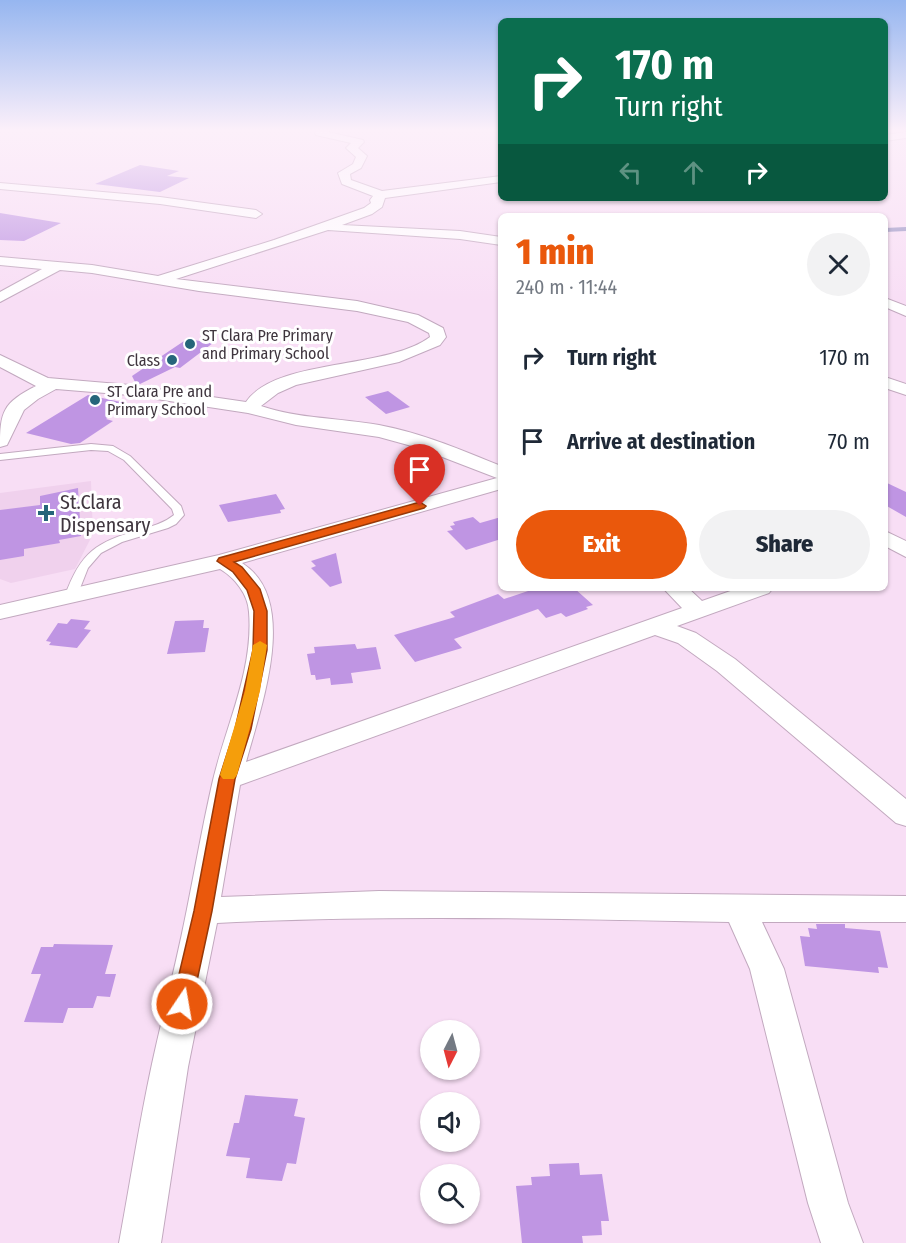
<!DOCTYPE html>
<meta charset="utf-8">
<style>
:root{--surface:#fff;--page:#f2f2f3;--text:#1f2937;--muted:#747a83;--accent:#ea580c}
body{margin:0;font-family:"Fira Sans Condensed",sans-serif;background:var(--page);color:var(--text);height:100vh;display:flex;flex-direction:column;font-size:22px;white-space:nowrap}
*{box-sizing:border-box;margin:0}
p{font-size:20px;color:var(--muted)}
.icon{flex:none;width:33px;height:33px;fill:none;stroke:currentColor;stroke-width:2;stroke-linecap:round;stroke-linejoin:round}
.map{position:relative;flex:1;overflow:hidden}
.panel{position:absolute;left:498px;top:213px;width:390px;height:378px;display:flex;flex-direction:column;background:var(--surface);border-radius:9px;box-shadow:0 2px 4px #0004}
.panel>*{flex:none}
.top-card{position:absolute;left:498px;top:18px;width:390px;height:183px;border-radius:9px;box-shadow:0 2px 4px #0004;background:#0b6e4f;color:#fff;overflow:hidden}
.needle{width:39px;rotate:186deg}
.controls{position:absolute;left:420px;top:1020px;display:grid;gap:12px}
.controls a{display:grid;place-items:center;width:60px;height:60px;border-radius:50%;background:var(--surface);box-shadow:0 2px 4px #0004;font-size:30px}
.pin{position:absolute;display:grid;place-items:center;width:51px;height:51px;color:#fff;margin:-62px -26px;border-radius:50% 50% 50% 0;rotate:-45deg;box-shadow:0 0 6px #0007}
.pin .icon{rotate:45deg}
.me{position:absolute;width:66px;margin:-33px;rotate:12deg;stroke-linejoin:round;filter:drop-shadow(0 0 4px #0008)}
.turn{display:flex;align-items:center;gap:21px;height:126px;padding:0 18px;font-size:27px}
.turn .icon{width:78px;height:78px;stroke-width:2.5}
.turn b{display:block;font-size:42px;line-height:51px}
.lanes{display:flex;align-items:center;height:57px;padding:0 18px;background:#0003;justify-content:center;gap:30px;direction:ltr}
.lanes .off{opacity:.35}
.round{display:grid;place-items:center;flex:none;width:63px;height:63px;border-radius:32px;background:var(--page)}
.overview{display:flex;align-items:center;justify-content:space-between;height:102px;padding:0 18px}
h1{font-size:36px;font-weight:800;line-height:45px;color:var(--accent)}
.action{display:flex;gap:12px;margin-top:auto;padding:12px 18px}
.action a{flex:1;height:69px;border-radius:36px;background:var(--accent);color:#fff;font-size:24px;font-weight:800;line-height:69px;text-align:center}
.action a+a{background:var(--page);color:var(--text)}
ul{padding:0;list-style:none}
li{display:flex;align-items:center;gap:18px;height:84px;padding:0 18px}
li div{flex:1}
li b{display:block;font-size:22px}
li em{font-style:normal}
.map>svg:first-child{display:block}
</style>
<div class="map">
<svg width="906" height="1243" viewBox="0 0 906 1243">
<rect width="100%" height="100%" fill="#f8def5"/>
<path fill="#f0d1ed" d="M91,481L93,534L75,569L11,583L0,579V493Z"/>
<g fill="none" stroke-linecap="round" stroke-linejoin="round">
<path stroke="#9691c2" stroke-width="4" d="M885,230L906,229"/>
</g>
<path fill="#bf95e3" d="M140,165L179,171L167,176L189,178L160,192L95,184Z
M0,213L61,223L24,241L0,240Z
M187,339L213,343L180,368L175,367L140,384H136L132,376Z
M388,391L410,407L386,414L365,397Z
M88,395L130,404L106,419L113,421L80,443L71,444L26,433Z
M885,482L906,492V517L885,505Z
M78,488L81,536L59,540L60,543L24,549V556L0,560V510L40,505V496Z
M276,494L285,509L280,510L281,513L228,522L219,505Z
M473,517L480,523L501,517V539L466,550L447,531L453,530L450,526L455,525L453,522Z
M336,553L342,583L330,587L311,568L316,566L311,561Z
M537,588H574L593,605L586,607L588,609L566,617L561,613L546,618L538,609L454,639L462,648L415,662L394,635L455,617L450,612L498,594L504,599Z
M71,619L90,621L84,629L91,630L77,648L49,645L51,642L46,641L58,623L67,624Z
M204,620L203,628H209L205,652L167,654L175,621Z
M355,644L357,649L376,647L381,669L351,673L353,683L331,685L330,678L316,680L315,675H311L307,654L315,653L314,647Z
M816,924H845V928L880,931L888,968L878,967L879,973L805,966L800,936L810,937L808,928L817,929Z
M54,944L113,945L105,974H116L110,997L97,996L93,1008H68L63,1023L24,1022L41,974H31L41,947H53Z
M245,1095L298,1099L294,1116L305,1118L296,1164L287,1163L282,1181L246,1178L250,1158L226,1156L234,1123H239Z
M579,1163L580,1175L602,1174L609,1221H601L602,1235L582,1236L583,1243H522L516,1186L532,1185L531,1177L550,1176L549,1164Z"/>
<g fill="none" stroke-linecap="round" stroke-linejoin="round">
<defs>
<path id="service" d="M91,444L113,446L130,456L181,506L184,515L176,524L168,528L122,542L101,553L88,568L77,596L71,599L65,596C80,553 97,541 140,530C153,526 164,523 174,515L172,509L124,460L108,451L91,450L0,460V454Z"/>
<path id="minor" d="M318,129H330L328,132L363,140L364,142L358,148L367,156L361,168L350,174L351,180L382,191L501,176V182L385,198L382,207L372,214L342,225L460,231L501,237V245L460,239L328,230L176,279L357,301L418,315L443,328L446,337L440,345L399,362L296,385L278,393L261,406C299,419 340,418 379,425C422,433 461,450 501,466V489L242,563C301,600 260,709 246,762L682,608L663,588H688L702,601L739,588H773L769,593L677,626L696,633L735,659L906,799V826L896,823L717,671L678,643L655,635L240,785L221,897L379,891L906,896V922H762L784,969L848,1203L863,1243H821L808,1203L750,969L729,922C558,919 387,914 217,923L188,1067L161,1243H119C130,1184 139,1124 152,1064C163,1013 177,961 187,909C195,869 202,829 211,789C223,731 254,673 249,612C248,594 235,578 220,569L0,619V605L219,555L497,478L419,448L379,437L296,425L248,413L130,395L56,389L38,399L24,410L7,445L0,447C0,411 3,403 36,386L0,367V355L48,378L130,385L246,402C276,358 386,370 430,337L429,333L408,322L357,311L199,291L92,273L60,270L0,302V292L42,269L0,265V257L92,265L158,276L274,240L364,208L371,203L370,200L373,196L342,184L338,173L353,164L356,157L346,148L351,143L316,135L315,133Z
M906,132V138L885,141V135Z
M0,183L160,197L256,210L262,214L256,218L160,204L0,189Z
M885,298L906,306V316L885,307Z
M885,377L906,384V395L885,388Z
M885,531L906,541V557L885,546Z"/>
</defs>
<use href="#service" stroke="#c2a9bf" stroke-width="2"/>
<use href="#minor" stroke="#c2a9bf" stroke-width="2"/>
<use href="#service" fill="#fff" fill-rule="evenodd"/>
<use href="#minor" fill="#fff" fill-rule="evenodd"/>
</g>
<linearGradient id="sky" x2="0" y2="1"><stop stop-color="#96b6f0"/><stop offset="0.43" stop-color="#fcf0fa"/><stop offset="1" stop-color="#fcf0fa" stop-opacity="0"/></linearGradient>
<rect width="906" height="303" fill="url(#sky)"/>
<path fill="#ea580c" stroke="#983908" stroke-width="1.5" d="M420,502L426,506L424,508L234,562L242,567L260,589L267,611V650L251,729L235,779L212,911L192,1004L189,1010L182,1013L175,1010L172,1004L194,911L219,779L235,729L253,650L254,611L247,590L233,572L217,561L219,558Z"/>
<path fill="#f59e0b" d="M260,641L267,645L260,691L237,775L234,779H223L220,775L245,691L253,645Z"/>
<g fill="#25657a" stroke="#fff" stroke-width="2">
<circle cx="190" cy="344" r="6"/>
<circle cx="172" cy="360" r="6"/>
<circle cx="95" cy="400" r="6"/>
<path d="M43 504h6v6h6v6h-6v6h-6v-6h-6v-6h6z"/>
</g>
<g text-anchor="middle" stroke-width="6" stroke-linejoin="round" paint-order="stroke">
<g font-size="16" fill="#3f353e" stroke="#fff" text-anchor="start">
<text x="202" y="341">ST Clara Pre Primary<tspan x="202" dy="18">and Primary School</tspan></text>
<text x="160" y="366" text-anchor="end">Class</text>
<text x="107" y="397">ST Clara Pre and<tspan x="107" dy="18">Primary School</tspan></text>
</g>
<g font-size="20" fill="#3f353e" stroke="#fff" text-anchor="start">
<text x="60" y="509">St.Clara<tspan x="60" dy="23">Dispensary</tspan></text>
</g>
</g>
</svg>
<div class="controls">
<a><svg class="needle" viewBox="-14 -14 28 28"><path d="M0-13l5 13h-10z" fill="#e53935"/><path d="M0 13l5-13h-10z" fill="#747a83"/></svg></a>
<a><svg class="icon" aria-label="sound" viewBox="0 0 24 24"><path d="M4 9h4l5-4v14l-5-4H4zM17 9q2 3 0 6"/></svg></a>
<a><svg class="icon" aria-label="search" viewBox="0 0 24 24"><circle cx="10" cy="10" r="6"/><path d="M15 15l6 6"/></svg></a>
</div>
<div class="pin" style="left:420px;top:506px;background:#d93025"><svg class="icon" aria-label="arrive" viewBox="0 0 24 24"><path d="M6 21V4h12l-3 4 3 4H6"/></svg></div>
<svg class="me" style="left:182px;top:1004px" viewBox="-20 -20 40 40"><circle r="17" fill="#ea580c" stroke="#fff" stroke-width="3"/><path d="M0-11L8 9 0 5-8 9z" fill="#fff"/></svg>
<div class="top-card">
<div class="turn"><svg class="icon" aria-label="right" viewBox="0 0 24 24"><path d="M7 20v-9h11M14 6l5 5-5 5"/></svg><div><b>170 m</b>Turn right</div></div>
<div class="lanes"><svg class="icon off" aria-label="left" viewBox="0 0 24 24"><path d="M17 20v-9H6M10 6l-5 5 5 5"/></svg><svg class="icon off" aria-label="ahead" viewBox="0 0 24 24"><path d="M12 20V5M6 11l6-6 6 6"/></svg><svg class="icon" aria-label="right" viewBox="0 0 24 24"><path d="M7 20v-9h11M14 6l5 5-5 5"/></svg></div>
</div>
<section class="panel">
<div class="overview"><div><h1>1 min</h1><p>240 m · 11:44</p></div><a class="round"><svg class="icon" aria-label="close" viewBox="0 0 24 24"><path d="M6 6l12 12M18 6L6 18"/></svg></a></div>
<ul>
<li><svg class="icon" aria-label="right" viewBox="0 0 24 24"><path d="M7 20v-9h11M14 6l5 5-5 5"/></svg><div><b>Turn right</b></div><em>170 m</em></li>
<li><svg class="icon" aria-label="arrive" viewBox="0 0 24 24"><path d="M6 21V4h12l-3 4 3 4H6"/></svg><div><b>Arrive at destination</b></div><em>70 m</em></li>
</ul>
<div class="action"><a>Exit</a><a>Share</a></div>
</section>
</div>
